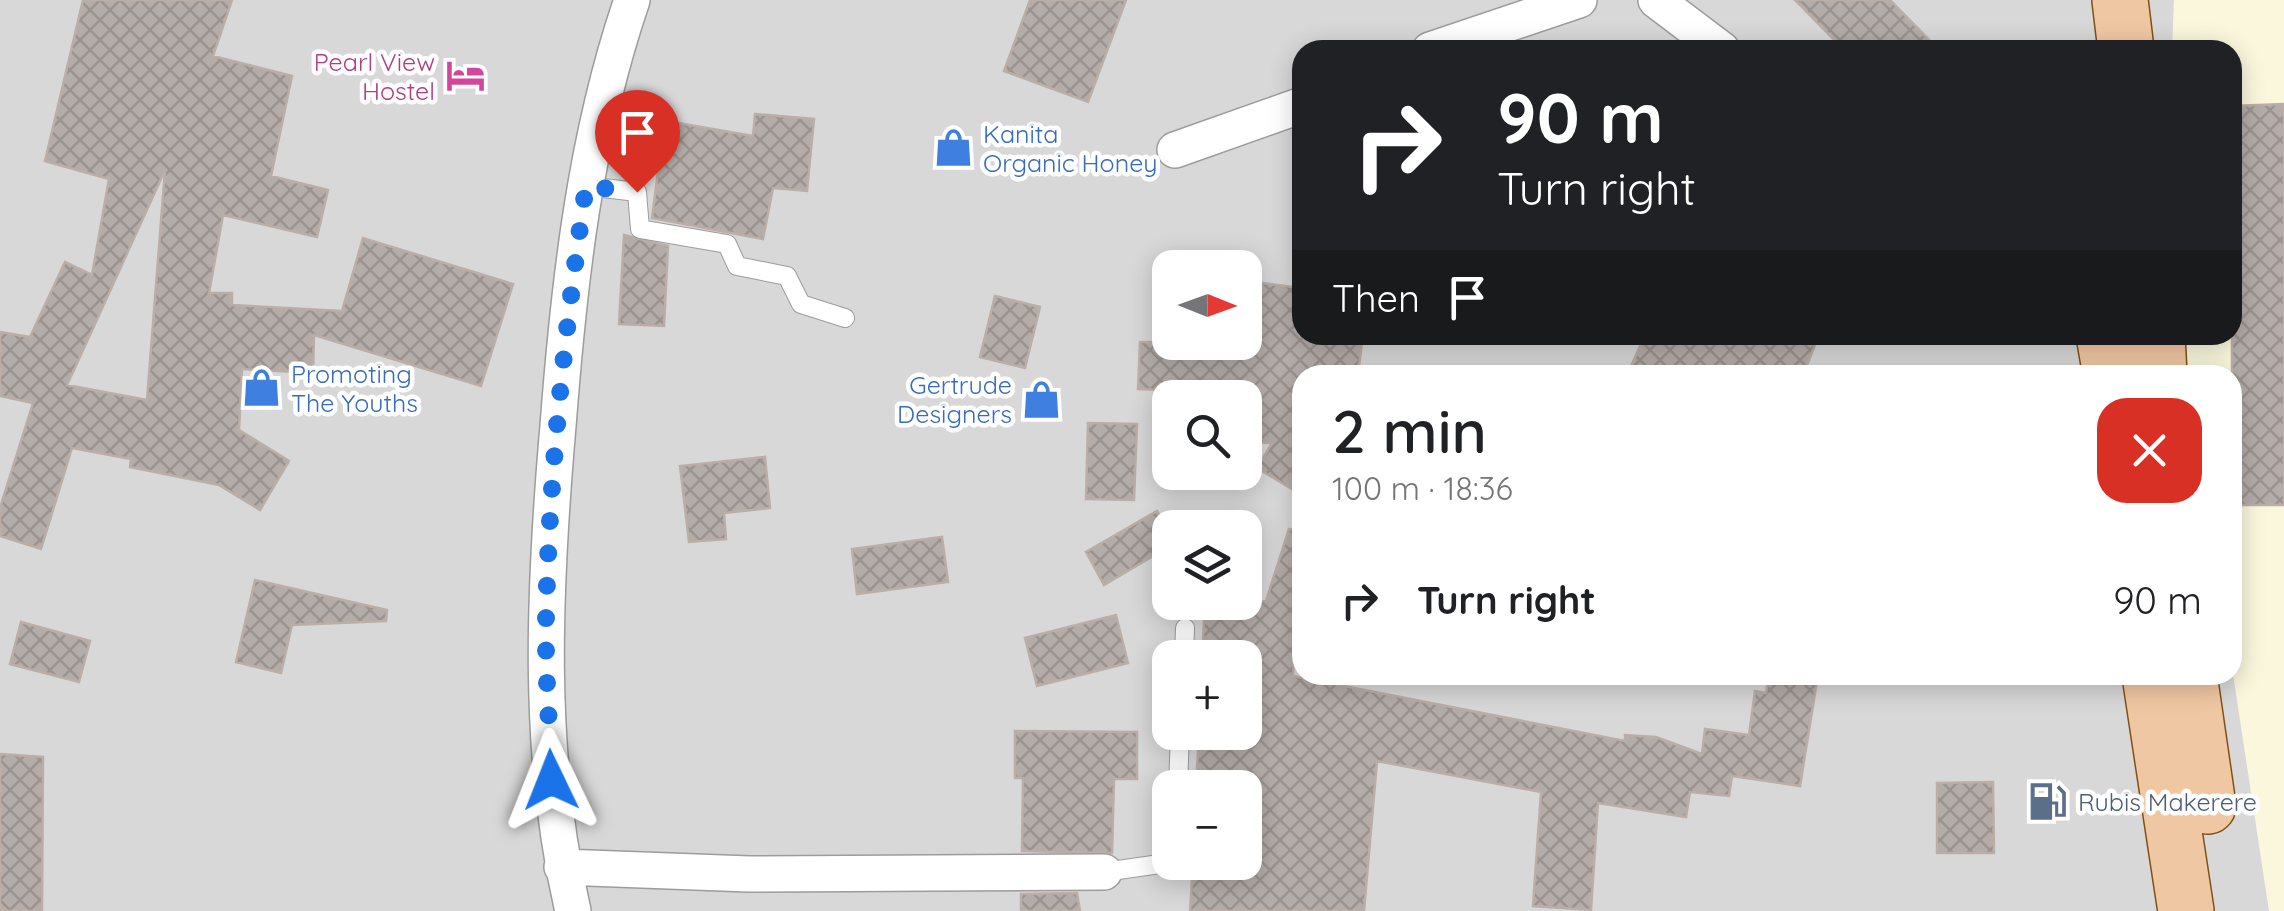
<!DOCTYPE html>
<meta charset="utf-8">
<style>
:root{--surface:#fff;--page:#f6f6f6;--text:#202124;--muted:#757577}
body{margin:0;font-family:Quicksand,sans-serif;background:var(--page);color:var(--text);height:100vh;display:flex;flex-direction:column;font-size:38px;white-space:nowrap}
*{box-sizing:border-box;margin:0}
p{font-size:32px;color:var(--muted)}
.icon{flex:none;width:55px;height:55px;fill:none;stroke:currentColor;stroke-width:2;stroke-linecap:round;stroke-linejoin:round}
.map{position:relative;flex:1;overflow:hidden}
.drawer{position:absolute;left:1292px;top:365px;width:950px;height:320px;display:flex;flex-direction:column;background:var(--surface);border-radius:30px;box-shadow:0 5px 25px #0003}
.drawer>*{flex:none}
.guide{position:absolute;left:1292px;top:40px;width:950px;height:305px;border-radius:30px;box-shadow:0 5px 25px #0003;background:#202124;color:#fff;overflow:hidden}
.needle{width:65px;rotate:91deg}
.tools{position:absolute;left:1152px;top:250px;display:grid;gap:20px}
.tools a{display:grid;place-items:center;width:110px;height:110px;border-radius:20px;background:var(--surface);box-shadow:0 5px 25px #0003;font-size:50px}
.pin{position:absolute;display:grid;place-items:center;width:85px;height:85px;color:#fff;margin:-102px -42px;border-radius:50% 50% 50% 0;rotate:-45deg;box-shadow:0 0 10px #0007}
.pin .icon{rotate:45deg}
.me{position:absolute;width:110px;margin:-55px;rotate:358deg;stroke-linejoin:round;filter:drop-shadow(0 0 8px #0008)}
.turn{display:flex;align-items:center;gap:35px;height:210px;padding:0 40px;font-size:45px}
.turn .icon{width:130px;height:130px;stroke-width:2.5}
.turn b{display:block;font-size:70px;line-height:85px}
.then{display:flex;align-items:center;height:95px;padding:0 40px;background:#0003;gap:20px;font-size:38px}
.round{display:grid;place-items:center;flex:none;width:105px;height:105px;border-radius:30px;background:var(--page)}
.head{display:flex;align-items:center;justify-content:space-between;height:170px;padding:0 40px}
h1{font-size:60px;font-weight:600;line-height:75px}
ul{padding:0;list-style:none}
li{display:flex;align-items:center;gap:30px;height:130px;padding:0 40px}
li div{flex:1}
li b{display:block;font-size:38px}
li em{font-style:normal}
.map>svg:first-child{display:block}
</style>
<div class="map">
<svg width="2284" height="911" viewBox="0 0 2284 911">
<defs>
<pattern id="building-cross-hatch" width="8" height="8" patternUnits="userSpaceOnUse" patternTransform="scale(2.5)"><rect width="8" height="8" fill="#b4aca8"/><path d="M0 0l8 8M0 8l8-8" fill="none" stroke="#9a9390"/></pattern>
</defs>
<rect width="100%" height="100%" fill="#ece8e2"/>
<path fill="#d9d8d9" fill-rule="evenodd" d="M0,0H2284V911H0ZM1302,50H2232V335H1302ZM1170,268H1245V342H1170ZM1302,375H2232V675H1302ZM1170,398H1245V472H1170ZM1170,528H1245V602H1170ZM1170,658H1245V732H1170ZM1170,788H1245V862H1170Z"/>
<path fill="#faf7dd" d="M2174,0H2284V911H2269L2233,674L2232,375H2187L2185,335H2232V50H2172Z"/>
<path fill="url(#building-cross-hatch)" stroke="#bbaea7" stroke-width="2.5" fill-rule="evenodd" d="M83,0H232L213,56L292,76L271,176L328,190L317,237L223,215L209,293H232V305L342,311L363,238L513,284L481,386L314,335L313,373L242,369L239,430L289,461L260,510L219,485L130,467L131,459L72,448L41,549L0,536V508L33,403L0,396V332L30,337L65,262L92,275L109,179L45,161ZM165,170L147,400L67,385L95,324Z
M1030,0H1126L1088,102L1004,71Z
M1795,0H1890L1939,50H1844Z
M2284,104V505H2232V106Z
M755,114L814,119L807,191L773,188L763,239L652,218L661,148L674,150L678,123L753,136Z
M624,235L668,246L664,326L619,324Z
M1245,281L1302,288V335H1363L1358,375H1302V495L1257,468L1272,443L1245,442V393L1138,389L1140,342H1245Z
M995,296L1040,307L1025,368L980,357Z
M1645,335H1819L1803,375H1627Z
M1088,423L1137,424L1134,500L1086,499Z
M765,457L770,508L724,513L726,539L689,542L680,466Z
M1157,511L1170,533V546L1104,585L1086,552Z
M1289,529L1300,531L1293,676L1625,741V735L1656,737L1702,754L1705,729L1749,735L1755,691L1766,693L1769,675H1818L1800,786L1732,776L1729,796L1690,792L1686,817L1598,803L1591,910L1533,906L1541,792L1377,761L1364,911H1190L1193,862H1245V788H1196L1199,732H1245V658H1202L1205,602L1266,601Z
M942,537L948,582L857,594L852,549Z
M255,580L387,610L386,621L292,625L281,673L236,662Z
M1116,615L1128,663L1037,686L1025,638Z
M21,622L90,641L79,682L10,664Z
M1015,731L1137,732V779H1114L1112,853L1022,851L1023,778H1015Z
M0,754L43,757L42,911H0Z
M1993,782L1994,853H1937V783Z
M1077,893L1080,911H1021V894Z"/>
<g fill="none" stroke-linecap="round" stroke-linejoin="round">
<defs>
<path id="service" d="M586,186L637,192L640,229L727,244L737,266L787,276L801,304L845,318
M1184,658L1185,628
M1178,788L1180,732
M1104,872L1174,862"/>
<path id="minor" d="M1656,0L1722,50
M1430,50L1579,0
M1175,150L1302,105
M562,867L749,874L1104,872
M573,911C536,753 544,587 558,426C569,282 585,137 632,0"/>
<path id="primary" d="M2120,0L2126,50
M2104,335L2111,375
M2157,335L2159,375
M2150,675L2186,911
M2189,675L2208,806"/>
</defs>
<use href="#service" stroke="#9c9c9c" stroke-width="20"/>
<use href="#minor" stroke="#9c9c9c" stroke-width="38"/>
<use href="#primary" stroke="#815112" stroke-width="58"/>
<use href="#service" stroke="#fff" stroke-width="18"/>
<use href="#minor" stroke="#fff" stroke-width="35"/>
<use href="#primary" stroke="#f0c7a3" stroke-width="55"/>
</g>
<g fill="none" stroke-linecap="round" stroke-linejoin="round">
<path stroke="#1a73e8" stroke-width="18" stroke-dasharray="0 32.4" d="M551,780C550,726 545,673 546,619C549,474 565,329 586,186L637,192"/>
</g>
<defs>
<symbol id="hotel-bare" viewBox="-9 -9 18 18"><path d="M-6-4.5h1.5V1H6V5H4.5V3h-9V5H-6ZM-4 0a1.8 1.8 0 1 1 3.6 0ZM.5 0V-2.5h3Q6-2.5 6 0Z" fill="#d1479c" stroke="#fff" stroke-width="2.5" paint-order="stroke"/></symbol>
<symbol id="shop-bare" viewBox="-9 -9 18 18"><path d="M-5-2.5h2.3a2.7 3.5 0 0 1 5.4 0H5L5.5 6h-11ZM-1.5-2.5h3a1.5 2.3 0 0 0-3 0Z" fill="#3f7fe0" stroke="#fff" stroke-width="2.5" paint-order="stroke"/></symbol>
<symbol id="fuel-bare" viewBox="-9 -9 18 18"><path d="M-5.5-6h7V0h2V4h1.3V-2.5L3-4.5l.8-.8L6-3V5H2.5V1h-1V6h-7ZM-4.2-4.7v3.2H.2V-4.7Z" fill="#5c6f8a" stroke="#fff" stroke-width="2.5" paint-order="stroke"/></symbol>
</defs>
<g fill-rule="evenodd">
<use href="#hotel-bare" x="438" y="48" width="55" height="55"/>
<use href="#shop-bare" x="926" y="120" width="55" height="55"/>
<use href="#shop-bare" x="234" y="360" width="55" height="55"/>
<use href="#shop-bare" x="1014" y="372" width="55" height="55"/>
<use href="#fuel-bare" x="2020" y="774" width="55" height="55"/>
</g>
<g text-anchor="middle" stroke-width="9" stroke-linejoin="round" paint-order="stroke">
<g font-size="25" fill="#b23c85" stroke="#fff" text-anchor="end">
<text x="435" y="71">Pearl View<tspan x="435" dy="29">Hostel</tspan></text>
</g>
<g font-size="25" fill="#366cbe" stroke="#fff" text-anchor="start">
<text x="983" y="143">Kanita<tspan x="983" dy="29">Organic Honey</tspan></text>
<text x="291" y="383">Promoting<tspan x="291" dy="29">The Youths</tspan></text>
<text x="1012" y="394" text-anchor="end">Gertrude<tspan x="1012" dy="29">Designers</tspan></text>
</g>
<g font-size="25" fill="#4e5e75" stroke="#fff" text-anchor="start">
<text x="2078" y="811">Rubis Makerere</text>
</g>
</g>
</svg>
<div class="tools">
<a><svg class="needle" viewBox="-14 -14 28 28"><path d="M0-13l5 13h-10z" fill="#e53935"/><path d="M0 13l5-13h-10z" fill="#757577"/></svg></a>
<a><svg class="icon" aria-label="search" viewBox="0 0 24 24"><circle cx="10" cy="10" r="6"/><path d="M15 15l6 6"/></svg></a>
<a><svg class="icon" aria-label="layers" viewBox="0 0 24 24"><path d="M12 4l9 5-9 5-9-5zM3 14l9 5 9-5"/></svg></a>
<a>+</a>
<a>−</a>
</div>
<div class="pin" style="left:637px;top:192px;background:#d93025"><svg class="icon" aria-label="arrive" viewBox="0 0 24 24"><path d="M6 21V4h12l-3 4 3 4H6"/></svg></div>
<svg class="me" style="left:551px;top:780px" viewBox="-20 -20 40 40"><path d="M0-17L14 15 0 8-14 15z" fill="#1a73e8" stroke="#fff" stroke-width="4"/></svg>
<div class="guide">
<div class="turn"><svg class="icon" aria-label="right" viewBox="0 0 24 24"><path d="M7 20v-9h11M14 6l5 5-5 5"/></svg><div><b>90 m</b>Turn right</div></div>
<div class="then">Then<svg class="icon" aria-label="arrive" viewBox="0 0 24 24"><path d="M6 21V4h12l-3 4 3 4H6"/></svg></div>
</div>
<section class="drawer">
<div class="head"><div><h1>2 min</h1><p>100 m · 18:36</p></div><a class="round" style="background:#d93025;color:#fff"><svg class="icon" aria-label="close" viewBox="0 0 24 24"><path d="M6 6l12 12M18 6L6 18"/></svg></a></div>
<ul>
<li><svg class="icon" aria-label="right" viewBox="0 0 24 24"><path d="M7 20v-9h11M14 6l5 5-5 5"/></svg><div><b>Turn right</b></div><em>90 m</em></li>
</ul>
</section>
</div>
